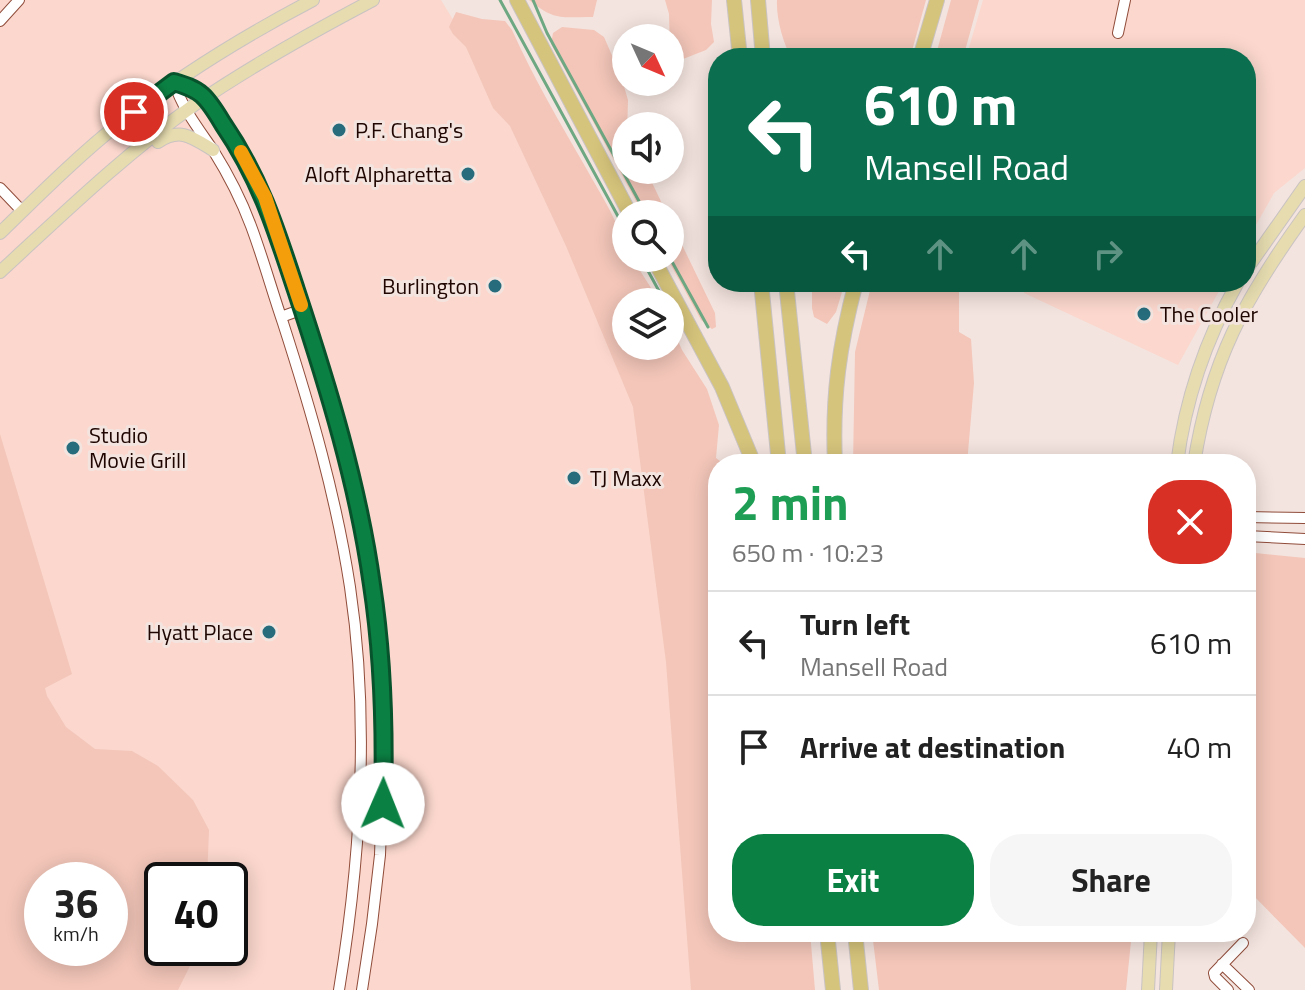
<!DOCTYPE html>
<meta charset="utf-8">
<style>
:root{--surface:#fff;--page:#f6f6f6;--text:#222;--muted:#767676;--line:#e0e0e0;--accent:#0b8043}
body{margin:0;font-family:"Titillium Web",sans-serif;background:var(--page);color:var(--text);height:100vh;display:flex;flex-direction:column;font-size:30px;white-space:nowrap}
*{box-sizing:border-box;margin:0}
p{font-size:26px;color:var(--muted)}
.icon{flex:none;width:44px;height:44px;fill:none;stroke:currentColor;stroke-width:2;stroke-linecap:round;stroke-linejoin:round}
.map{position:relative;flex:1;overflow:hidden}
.drawer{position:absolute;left:708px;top:454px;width:548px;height:488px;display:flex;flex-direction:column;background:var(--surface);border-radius:32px;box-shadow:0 4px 20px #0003}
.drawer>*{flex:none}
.guide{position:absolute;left:708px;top:48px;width:548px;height:244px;border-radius:32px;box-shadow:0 4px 20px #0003;background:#0b6e4f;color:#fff;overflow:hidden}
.needle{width:52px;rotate:134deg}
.buttons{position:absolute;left:612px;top:24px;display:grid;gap:16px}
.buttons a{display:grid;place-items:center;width:72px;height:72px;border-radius:50%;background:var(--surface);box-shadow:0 4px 20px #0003;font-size:40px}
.speed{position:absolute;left:24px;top:862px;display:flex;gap:16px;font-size:40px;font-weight:700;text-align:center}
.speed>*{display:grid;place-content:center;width:104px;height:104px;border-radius:50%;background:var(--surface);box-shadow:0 4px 20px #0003;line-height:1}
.speed small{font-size:20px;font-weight:400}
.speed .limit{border:4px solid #111;border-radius:12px;background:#fff;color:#111}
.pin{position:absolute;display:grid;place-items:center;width:68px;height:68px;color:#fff;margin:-34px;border:4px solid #fff;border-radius:50%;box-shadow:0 2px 8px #0007}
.me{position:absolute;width:88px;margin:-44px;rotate:1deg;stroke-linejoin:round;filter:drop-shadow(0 0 6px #0008)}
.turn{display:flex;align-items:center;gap:28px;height:168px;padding:0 24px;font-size:36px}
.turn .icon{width:104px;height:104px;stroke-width:2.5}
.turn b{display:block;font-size:56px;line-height:68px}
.lanes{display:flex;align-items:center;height:76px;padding:0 24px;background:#0003;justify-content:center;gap:40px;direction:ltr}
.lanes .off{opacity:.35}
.round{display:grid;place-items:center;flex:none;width:84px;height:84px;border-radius:32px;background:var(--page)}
.headline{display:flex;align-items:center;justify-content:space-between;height:136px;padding:0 24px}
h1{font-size:48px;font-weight:700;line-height:60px;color:#1e9e55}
.button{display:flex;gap:16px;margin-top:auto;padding:16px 24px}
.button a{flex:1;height:92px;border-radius:32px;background:var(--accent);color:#fff;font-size:32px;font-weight:700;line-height:92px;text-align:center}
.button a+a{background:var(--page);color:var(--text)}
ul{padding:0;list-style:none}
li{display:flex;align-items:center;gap:24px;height:104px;padding:0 24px;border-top:2px solid var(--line)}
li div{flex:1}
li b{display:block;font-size:30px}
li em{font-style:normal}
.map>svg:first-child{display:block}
</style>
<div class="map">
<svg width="1305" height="990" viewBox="0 0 1305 990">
<rect width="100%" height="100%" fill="#f4e4df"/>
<path fill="#fbd7cd" d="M0,0H441L510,113L626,346L718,932L772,990H175L191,948H230V880H197L33,744L0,634Z
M983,0H1305V168L1274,193L1246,243V58H966Z
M1028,282H1224L1178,365L1024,293Z"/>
<path fill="#f3c6b9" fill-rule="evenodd" d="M529,0H597L593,17C560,17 555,21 529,0Z
M665,0H712L711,24L714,42L706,50L678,61L670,54L669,14Z
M777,0H926L910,58H791C783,42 776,18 777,0Z
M951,0H979L963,58H935Z
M456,12L482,19L505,21L512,30C533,77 560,123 586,168C599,192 626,232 626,258H632L660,302H626V346H670V322L682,350L707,389L719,425L716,458L724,464H718V932H810L815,990H691L666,662L633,407L566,246L510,126L493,108L466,47L453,34L449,27Z
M562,27L594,30L604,37L621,76L628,100L626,170H646L667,214H643L551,44L553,33Z
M670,220L715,313L716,327L712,329L701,320L667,258H670Z
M812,282H845L836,312L827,324L814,317L812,308Z
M872,282H959V332L971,339L974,383L967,464H853L855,352Z
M0,434L72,674L45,688L47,696L66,727L95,749L132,751L158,766L193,800L209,830L207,880H162V948H196L192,962L178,990H0ZM42,880H110V948H42Z
M1246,552L1305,558V948L1246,888Z
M872,932H1132L1126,990H879Z"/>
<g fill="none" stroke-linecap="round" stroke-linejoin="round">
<path stroke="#6da883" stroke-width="3" d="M500,0L626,231
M533,0L547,33L646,214
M641,258L665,302
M670,258L708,327"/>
<defs>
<path id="minor" d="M0,21L19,0
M1118,33L1125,0
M174,82L192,88L205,98L245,158L265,197L331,398L348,461L362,523L376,616L382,679L384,746L380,855L372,924L362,990
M174,82C182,108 198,128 213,150C228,174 241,199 251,226C263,258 272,291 283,323C311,410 336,496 350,587C370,721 361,857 339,990
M0,188L22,211
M281,317L303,309
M1246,517L1305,518
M1246,536L1305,539
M1222,964L1249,990
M1228,990L1215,977L1214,973L1243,943"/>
<path id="major" d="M158,142C180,127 192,137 213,150
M0,233C40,194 79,155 122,121C182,74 246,35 313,0
M1246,270L1305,186
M0,272C63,214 125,154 194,105C251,66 312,32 373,0
M1177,464C1185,400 1207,337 1238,282
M1194,464C1210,361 1245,298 1305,215
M1148,990L1151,932
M1166,990L1169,932"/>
<path id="highway" d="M517,0L630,214
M734,0L740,58
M758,0L763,58
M920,58L937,0
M653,258L722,387L754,464
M761,282L779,464
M786,282L805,464
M835,464C832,397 839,346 856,282
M827,932L833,990
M855,932L861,990"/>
</defs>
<use href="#minor" stroke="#904c3a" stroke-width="12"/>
<use href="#major" stroke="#c9c3c2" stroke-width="14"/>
<use href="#highway" stroke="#c9c3c2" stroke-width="16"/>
<use href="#minor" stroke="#fff" stroke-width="10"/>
<use href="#major" stroke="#e6dcb0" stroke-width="12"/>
<use href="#highway" stroke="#d5c47b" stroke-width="14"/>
</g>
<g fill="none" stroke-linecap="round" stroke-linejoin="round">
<defs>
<path id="route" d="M134,112L174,82C184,85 194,88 202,95C210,102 217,114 223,124C260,178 276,229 296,290C328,387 358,484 372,585C383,657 385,731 383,804"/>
</defs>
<use href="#route" stroke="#07532c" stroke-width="20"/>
<use href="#route" stroke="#0b8043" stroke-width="14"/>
<path stroke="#f59e0b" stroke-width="14" d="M241,152L265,197L301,305"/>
</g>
<g fill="#276c7c" stroke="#f4e4df" stroke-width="3">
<circle cx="339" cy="130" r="8"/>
<circle cx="468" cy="174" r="8"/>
<circle cx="495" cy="286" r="8"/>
<circle cx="1144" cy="314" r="8"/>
<circle cx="73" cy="448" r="8"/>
<circle cx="574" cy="478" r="8"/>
<circle cx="269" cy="632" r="8"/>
</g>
<g text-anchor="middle" stroke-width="6" stroke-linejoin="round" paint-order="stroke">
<g font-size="22" fill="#1e0501" stroke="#f4e4df" text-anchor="start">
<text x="355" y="138">P.F. Chang's</text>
<text x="452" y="182" text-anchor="end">Aloft Alpharetta</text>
<text x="479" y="294" text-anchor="end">Burlington</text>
<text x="1160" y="322">The Cooler</text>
<text x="89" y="443">Studio<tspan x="89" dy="25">Movie Grill</tspan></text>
<text x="590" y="486">TJ Maxx</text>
<text x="253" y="640" text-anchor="end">Hyatt Place</text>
</g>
</g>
</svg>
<div class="buttons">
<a><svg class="needle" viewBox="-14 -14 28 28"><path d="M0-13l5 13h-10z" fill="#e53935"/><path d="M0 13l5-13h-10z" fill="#767676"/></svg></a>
<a><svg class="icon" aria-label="sound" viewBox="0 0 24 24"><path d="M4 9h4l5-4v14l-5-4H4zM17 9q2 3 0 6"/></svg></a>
<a><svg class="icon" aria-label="search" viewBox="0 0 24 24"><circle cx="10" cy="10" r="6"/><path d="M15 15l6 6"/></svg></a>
<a><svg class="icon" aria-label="layers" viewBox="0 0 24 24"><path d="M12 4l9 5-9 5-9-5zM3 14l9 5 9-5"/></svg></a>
</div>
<div class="speed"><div>36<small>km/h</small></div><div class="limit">40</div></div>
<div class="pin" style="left:134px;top:112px;background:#d93025"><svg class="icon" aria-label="arrive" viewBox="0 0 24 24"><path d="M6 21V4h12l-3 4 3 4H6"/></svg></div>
<svg class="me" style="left:383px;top:804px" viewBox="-20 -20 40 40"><circle r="19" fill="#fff"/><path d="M0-13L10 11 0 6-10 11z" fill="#0b8043"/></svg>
<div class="guide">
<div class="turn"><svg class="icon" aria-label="left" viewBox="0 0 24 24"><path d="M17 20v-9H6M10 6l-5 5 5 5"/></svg><div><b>610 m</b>Mansell Road</div></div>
<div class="lanes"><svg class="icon" aria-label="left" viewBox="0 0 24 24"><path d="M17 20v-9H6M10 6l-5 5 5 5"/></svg><svg class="icon off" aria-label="ahead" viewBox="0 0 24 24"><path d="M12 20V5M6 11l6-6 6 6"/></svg><svg class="icon off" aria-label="ahead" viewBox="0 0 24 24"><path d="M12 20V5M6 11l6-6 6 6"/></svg><svg class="icon off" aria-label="right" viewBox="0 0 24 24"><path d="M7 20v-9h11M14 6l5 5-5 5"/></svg></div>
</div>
<section class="drawer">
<div class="headline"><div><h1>2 min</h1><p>650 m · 10:23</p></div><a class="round" style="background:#d93025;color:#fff"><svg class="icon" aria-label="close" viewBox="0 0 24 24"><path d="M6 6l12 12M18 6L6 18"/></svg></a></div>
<ul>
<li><svg class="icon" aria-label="left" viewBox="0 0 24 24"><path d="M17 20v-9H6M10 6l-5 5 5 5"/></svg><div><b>Turn left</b><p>Mansell Road</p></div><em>610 m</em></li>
<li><svg class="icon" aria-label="arrive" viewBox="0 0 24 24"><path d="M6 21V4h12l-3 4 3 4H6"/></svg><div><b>Arrive at destination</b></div><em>40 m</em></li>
</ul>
<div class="button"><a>Exit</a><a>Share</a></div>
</section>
</div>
